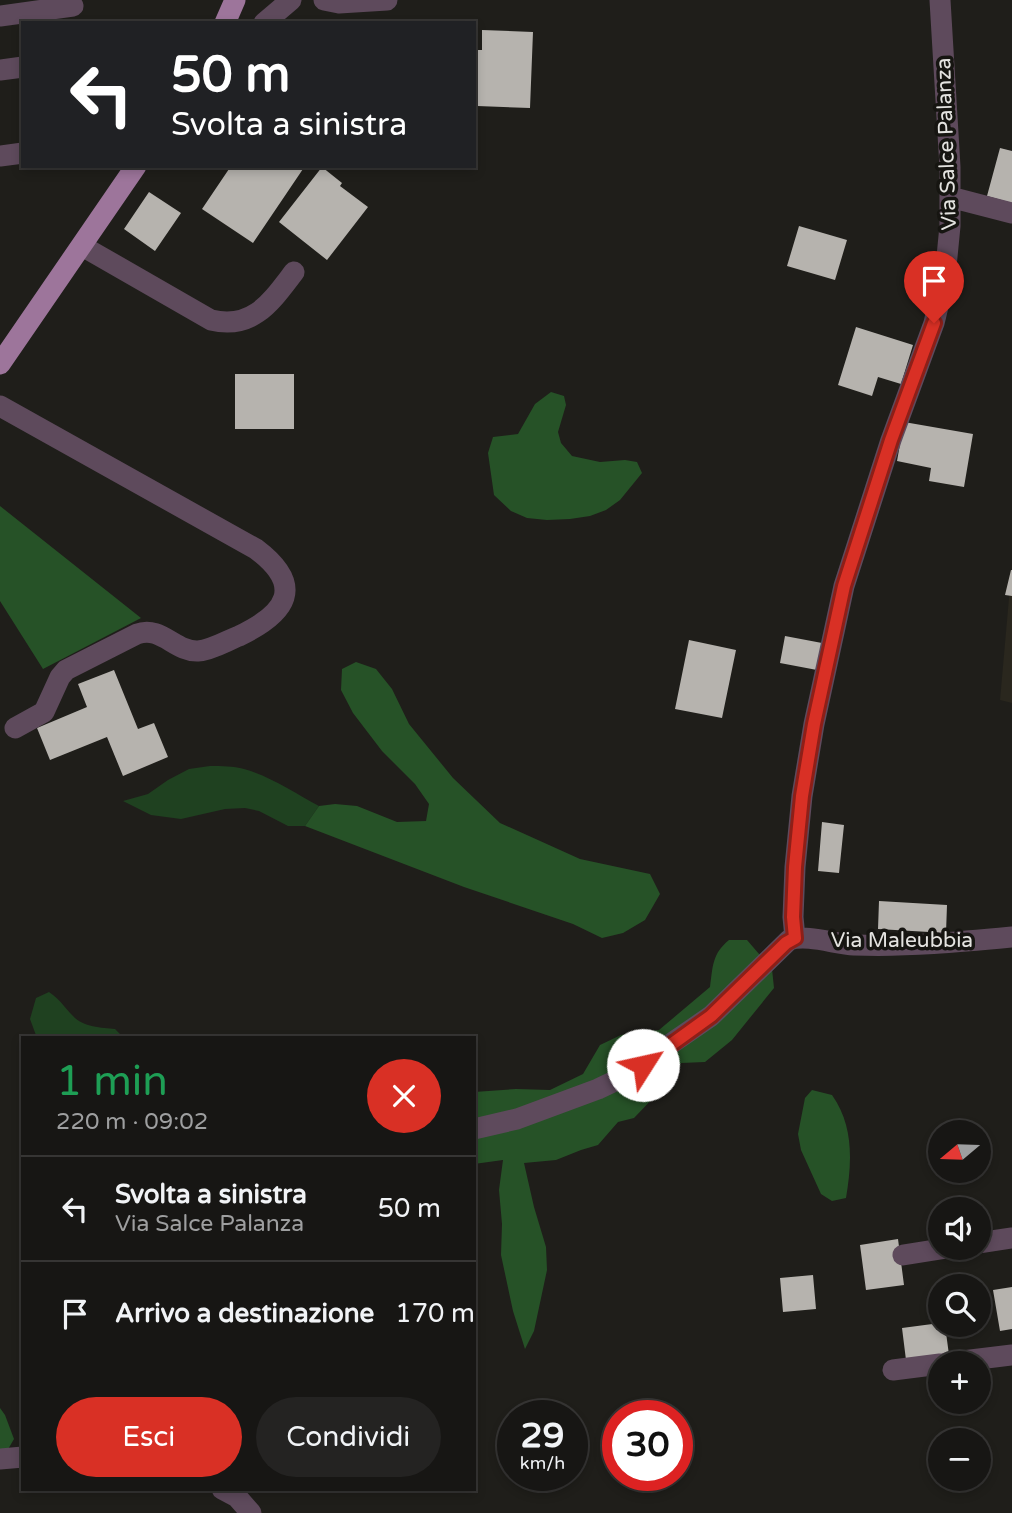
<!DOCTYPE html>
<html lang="it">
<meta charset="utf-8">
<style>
:root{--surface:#171614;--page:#242322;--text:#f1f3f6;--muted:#9e9fa0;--line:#363534;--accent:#d93025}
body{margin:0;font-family:"Varela Round",sans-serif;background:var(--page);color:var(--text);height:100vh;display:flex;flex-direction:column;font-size:26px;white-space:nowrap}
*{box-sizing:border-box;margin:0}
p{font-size:23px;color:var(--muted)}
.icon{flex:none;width:38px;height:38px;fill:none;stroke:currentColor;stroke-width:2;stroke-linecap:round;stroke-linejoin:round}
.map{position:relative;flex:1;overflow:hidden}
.panel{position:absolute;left:21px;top:1036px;width:455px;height:455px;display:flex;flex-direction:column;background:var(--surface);border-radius:0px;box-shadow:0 4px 10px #0003,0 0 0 2px var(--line)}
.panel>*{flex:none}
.top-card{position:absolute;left:21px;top:21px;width:455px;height:147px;border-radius:0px;box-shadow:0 4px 10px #0003,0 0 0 2px var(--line);background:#202124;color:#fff;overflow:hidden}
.needle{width:46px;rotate:251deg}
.buttons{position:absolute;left:928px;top:1120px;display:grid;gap:14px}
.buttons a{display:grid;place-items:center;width:63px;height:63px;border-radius:50%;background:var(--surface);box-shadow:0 4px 10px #0003,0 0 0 2px var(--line);font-size:35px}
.speed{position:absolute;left:497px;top:1400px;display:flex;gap:14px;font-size:35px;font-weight:700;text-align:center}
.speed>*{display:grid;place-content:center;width:91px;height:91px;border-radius:50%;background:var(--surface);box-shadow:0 4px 10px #0003,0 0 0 2px var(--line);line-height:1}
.speed small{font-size:18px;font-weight:400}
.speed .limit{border:10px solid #d22;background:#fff;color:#111}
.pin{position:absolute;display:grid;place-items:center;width:60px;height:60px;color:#fff;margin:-72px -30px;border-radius:50% 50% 50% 0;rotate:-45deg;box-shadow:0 0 7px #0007}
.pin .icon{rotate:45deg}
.me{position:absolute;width:77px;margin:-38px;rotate:55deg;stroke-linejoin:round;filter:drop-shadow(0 0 5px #0008)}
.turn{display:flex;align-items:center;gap:24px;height:147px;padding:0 35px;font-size:32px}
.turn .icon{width:91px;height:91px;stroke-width:2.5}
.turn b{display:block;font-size:49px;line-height:60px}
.round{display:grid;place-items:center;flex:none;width:74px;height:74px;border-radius:37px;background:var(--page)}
.summary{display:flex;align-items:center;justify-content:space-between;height:119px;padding:0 35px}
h1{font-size:42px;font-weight:600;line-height:52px;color:#1e9e55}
.button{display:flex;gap:14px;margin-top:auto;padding:14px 35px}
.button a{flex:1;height:80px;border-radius:42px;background:var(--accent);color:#fff;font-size:28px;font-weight:600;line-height:80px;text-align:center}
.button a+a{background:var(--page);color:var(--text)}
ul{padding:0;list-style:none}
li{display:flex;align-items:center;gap:21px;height:105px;padding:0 35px;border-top:2px solid var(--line)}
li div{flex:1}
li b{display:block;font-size:26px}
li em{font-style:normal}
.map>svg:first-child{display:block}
</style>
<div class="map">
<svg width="1012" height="1513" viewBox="0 0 1012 1513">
<rect width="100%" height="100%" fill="#1f1e1a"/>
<path fill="#2a271e" d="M1012,564V703L1000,700Z"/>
<path fill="#1f4120" d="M210,766C222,766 233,766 244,769C270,776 295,793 319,806L305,826H288L259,811L245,808L225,809L181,819L151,815L123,801L148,794L168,780L189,769Z
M49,992C62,1001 63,1006 73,1016C83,1027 102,1028 115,1029L124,1038H37L30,1019L36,998Z"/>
<path fill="#265227" d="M551,392L564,396L566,405L558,432L561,443L572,456L600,462L625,460L637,462L642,473L620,500L606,510L590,516L570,519L547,520L527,518L511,511L494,495L488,453L493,437L518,434L535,404Z
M0,506L141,618L43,669L0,601Z
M356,662L376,669L392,689L409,724L453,778L500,823L580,859L650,874L660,894L645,920L623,933L602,938L573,924L464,887L305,826L319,806L335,804L357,806L397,822L426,821L429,804L415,784L382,751L353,713L341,690L342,669Z
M729,940H747L772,969L774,988L732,1040L705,1062L681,1063L657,1094L634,1118L618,1122L598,1145L581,1150L556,1160L524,1163L534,1207L546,1247L547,1270L534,1331L525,1349L513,1311L501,1255L502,1224L499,1190L503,1160L474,1164V1092L516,1089L550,1090L583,1074L600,1045L621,1035L659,1030L710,987C713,966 712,954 729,940Z
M812,1090L832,1095C854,1126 852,1162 846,1198L832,1201L821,1194L801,1150L798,1134L805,1098Z
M0,1408L5,1415L14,1439L0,1463Z"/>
<path fill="#b6b3ae" d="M482,30L533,32L530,108L477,106V124H474V50H482Z
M1000,148L1012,151V203L987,196Z
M231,166H305L253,243L202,209Z
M322,167L342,183L340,186L368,207L327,260L279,222Z
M149,192L181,213L155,251L124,229Z
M799,226L847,240L835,280L787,266Z
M856,327L913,345L901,384L878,377L872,396L838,385Z
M235,374H294V429H235Z
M904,422L973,434L964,487L929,481L931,468L897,461Z
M1011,570H1012V596L1005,595Z
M785,636L822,643L817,670L780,663Z
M689,640L736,650L722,718L675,709Z
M114,670L138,729L154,723L168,757L123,776L107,737L50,760L37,728L87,707L78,684Z
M822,822L844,825L839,873L818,871Z
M879,901L947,905L946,933L878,929Z
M898,1239L904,1285L866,1290L860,1245Z
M813,1275L816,1309L783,1312L780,1278Z
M1012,1287V1329L1000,1331L993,1290Z
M940,1323V1325H945L949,1355L906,1360L902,1328Z"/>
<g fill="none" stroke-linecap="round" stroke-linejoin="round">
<path stroke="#5e4a5c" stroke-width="21" d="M324,0L339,3L387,0
M0,16L73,6
M264,23L291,0
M0,70L23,67
M0,156L23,153
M950,197L1012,213
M82,246L211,320C253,330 271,302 294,272
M0,406L256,549C305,586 287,613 239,636C226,641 212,650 198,651C175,652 161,625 137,634L66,670L60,677L44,712L15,728
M795,938L793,917L795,867L802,796L814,724L844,586L891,440L934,323L945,277L950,226V167L940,0
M474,1129L517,1119L598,1089L621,1078L711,1016L789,940C807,934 835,944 854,945C907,947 960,942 1012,937
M978,1243L1012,1238
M903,1255L947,1248
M946,1363L1012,1355
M893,1370L940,1364
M0,1459L23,1457
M222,1489L237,1497L251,1513"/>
<path stroke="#9d759b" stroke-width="21" d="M225,23L235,0
M0,364L136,166"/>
</g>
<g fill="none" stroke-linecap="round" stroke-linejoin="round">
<defs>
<path id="route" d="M643,1065L711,1016L786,943L795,938L793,917L795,867L802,796L814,724L844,586L891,440L934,323"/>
</defs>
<use href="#route" stroke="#8d1f18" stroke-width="18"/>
<use href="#route" stroke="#d93025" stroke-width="12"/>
</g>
<g text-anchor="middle" stroke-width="7" stroke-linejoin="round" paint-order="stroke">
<g font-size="21" fill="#e4e3e0" stroke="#161511">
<text transform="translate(946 144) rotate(-92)" y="7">Via Salce Palanza</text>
<text x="902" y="947">Via Maleubbia</text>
</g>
</g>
</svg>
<div class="buttons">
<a><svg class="needle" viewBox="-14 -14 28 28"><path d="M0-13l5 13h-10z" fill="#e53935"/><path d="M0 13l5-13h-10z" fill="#9e9fa0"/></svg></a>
<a><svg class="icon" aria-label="sound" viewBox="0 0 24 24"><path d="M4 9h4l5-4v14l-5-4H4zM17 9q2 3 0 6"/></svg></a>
<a><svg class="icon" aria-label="search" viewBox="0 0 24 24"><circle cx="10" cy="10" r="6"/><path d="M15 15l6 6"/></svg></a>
<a>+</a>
<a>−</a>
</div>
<div class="speed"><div>29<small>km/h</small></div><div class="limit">30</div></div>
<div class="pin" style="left:934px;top:323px;background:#d93025"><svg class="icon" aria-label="arrive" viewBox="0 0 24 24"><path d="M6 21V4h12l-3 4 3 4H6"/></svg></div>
<svg class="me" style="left:643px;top:1065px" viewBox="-20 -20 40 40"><circle r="19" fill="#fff"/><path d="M0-13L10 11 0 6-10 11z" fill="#d93025"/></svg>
<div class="top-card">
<div class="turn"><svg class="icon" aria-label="left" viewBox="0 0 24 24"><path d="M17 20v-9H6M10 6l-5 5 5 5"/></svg><div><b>50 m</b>Svolta a sinistra</div></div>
</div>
<section class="panel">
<div class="summary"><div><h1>1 min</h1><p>220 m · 09:02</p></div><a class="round" style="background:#d93025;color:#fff"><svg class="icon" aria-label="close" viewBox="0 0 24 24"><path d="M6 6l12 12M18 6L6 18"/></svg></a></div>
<ul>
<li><svg class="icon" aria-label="left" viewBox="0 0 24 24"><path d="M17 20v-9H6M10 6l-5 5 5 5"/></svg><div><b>Svolta a sinistra</b><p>Via Salce Palanza</p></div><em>50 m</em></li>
<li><svg class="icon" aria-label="arrive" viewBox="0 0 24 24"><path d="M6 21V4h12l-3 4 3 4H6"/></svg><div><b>Arrivo a destinazione</b></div><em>170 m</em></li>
</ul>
<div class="button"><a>Esci</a><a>Condividi</a></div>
</section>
</div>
